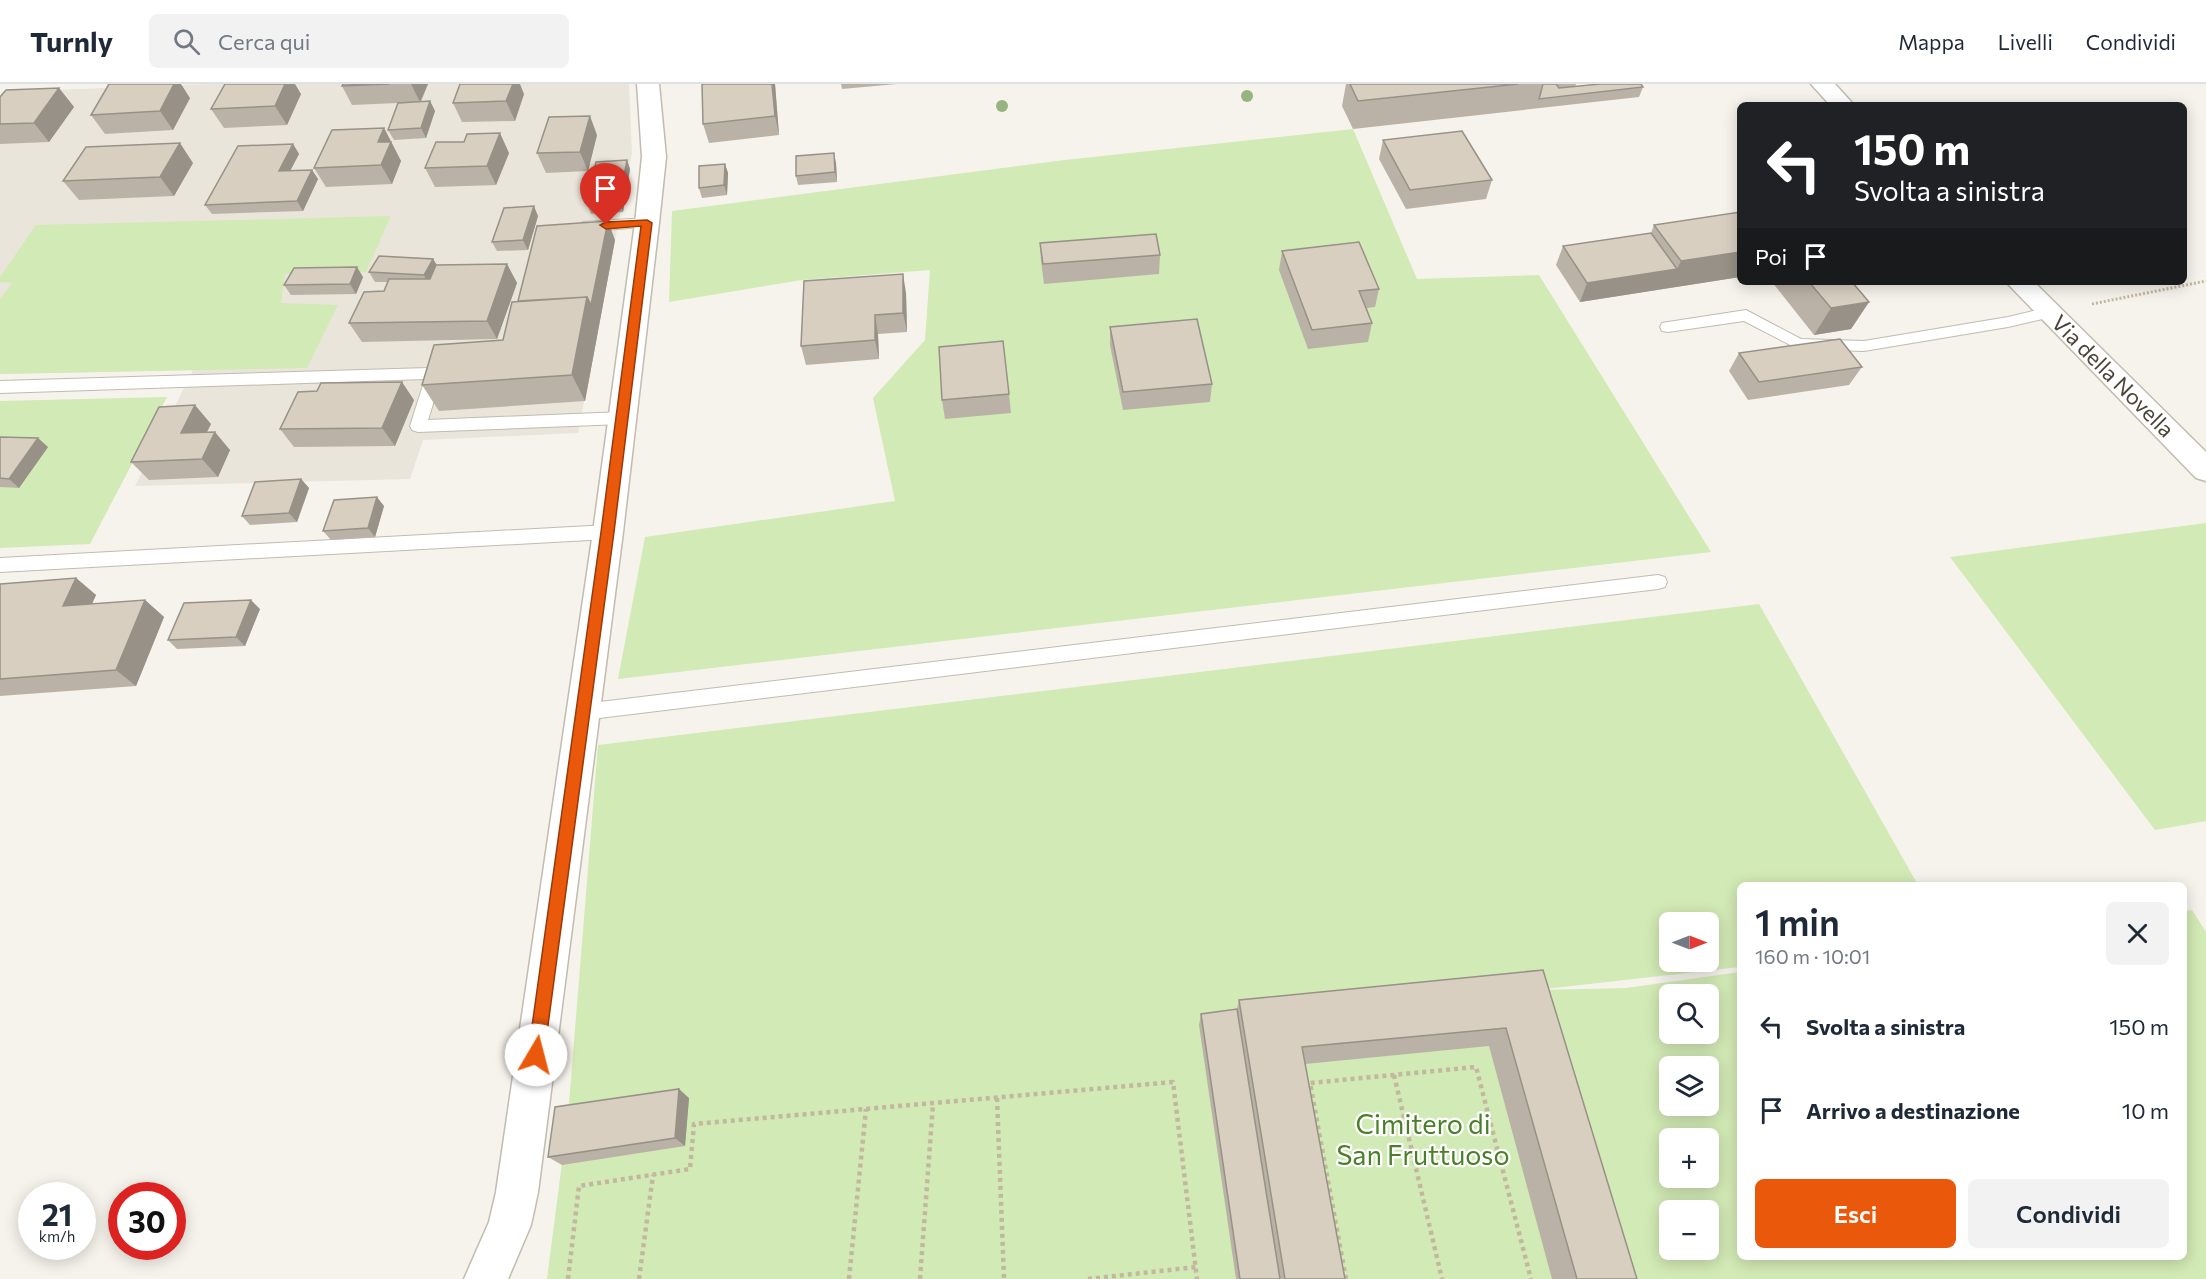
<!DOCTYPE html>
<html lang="it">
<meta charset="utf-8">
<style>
:root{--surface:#fff;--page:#f2f2f3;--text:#1f2937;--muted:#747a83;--line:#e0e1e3;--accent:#ea580c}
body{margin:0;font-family:Commissioner,sans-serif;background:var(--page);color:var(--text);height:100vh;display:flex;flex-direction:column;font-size:22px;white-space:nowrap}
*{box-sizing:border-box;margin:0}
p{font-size:20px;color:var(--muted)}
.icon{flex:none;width:33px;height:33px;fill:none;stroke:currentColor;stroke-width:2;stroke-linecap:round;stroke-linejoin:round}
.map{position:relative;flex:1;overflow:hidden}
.side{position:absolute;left:1737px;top:798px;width:450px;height:378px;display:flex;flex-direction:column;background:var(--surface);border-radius:9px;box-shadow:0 3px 15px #0003}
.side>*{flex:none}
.guide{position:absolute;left:1737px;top:18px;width:450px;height:183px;border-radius:9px;box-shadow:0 3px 15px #0003;background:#202124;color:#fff;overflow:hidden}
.needle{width:39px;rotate:90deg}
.controls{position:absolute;left:1659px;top:828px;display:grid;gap:12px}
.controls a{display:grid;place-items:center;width:60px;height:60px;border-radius:9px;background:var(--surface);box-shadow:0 3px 15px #0003;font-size:30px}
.speed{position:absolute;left:18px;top:1098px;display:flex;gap:12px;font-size:30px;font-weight:700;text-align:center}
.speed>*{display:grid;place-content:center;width:78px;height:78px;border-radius:50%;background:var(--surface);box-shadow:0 3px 15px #0003;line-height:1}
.speed small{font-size:15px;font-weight:400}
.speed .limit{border:9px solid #d22;background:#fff;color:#111}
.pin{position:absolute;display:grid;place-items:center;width:51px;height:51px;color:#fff;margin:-62px -26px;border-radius:50% 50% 50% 0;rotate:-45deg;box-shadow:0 0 6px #0007}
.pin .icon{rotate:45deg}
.me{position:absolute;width:66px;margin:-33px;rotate:8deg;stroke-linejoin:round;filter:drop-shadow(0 0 4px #0008)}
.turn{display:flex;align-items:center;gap:21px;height:126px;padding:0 18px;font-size:27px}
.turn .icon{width:78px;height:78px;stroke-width:2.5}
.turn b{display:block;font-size:42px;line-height:51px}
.then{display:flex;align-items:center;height:57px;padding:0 18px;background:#0003;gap:12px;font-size:22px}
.round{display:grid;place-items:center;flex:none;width:63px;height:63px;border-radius:9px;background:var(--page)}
.summary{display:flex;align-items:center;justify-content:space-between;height:102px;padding:0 18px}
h1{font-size:36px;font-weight:600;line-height:45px}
.button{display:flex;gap:12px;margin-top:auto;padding:12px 18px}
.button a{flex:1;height:69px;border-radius:9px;background:var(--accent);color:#fff;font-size:24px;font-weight:600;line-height:69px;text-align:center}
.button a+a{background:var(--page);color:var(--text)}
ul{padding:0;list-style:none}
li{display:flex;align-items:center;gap:18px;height:84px;padding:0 18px}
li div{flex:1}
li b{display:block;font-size:22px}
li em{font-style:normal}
header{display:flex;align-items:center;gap:36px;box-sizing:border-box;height:84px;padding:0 30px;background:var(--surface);border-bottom:2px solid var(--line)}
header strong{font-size:28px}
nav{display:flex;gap:33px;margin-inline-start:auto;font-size:21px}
.search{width:420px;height:54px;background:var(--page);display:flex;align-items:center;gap:15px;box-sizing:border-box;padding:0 21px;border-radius:9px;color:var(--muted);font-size:22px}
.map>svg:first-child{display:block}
</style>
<header>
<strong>Turnly</strong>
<div class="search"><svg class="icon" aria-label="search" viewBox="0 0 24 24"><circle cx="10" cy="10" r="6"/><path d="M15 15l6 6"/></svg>Cerca qui</div>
<nav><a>Mappa</a><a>Livelli</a><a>Condividi</a></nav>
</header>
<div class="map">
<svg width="2206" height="1195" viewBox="0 0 2206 1195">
<rect width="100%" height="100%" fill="#f6f3ec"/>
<path fill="#eae5da" d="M206,0H629L632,69L578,349L423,356L410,395L135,402L193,286L0,290V12L3,8Z"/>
<path fill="#d2eab5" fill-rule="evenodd" d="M1353,45L1417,195L1539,191L1711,468L618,595L645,453L895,417L873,314L925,256L930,186L802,196L669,218L672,127L1065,76ZM1041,178L1159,190L1044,199Z
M391,132L366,188L285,190L281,219L338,221L307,284L0,290V215L12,199L0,198V193L36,141Z
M167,313L90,460L0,464V317Z
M2206,439V737L2155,746L1950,473Z
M1759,520L1918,801H1740V883L1536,906L1626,904L1740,888V1173H2184V827L2192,826L2206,848V1195H547L568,1032L598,661ZM1670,838H1708V878H1670ZM1670,910H1708V950H1670ZM1670,982H1708V1022H1670ZM1670,1054H1708V1094H1670ZM1670,1126H1708V1166H1670Z"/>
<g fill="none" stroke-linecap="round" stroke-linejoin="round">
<defs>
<path id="lane" d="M647,134L654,139L652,142L583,148L576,143L583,138Z
M2049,223L2055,224L2057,228L2055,232L2008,243L1864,267L1798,265L1744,237L1668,248L1662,247L1660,243L1662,239L1668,238L1746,226L1801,255L1864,257L2008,233Z
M436,279L442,281L444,285L428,336L622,328L628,330L630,334L628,338L622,340L418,348L412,346L410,342L425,295L0,309V297L429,284Z
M608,441L614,443L617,448L614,453L608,455L0,488V474Z
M1658,491L1665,493L1667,498L1665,503L1658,505L583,636L576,634L573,628L576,622L583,620Z"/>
<path id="street" d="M637,0H659L666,73L659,139L623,448L538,1108L531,1141L508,1195H464L489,1138L496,1108L593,448L635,139L642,73Z
M1811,0H1835L1854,21H1830Z
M2006,198H2034L2206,368V397L2196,394Z"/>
</defs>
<use href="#lane" stroke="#c2bbae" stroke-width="2"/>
<use href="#street" stroke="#c2bbae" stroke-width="3"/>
<path stroke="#c4b79f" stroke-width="3" stroke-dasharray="2 2" stroke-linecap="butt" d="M2092,220L2206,197"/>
<path stroke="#c4b79f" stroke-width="4.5" stroke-dasharray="4 4" stroke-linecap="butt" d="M1394,991L1442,1195
M997,1014L1004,1195
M568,1195L579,1102L690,1085L694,1040L1173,998L1197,1195
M639,1195L653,1091
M849,1195L866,1025
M920,1195L933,1020
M1088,1195L1196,1183
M1346,1195L1310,999L1476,983L1531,1195"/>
<use href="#lane" fill="#fff" fill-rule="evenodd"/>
<use href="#street" fill="#fff" fill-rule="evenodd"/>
</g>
<g fill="#97b381">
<circle cx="1247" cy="12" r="6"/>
<circle cx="1002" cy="22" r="6"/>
</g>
<path fill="#bab2a6" d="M343,0H428L421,18L430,17L435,27L426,54L394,56L388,46L398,19L352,21L342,2Z
M702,0H775L779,51L709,59L703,40Z
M841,0H897L842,5Z
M1346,0H1576L1575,3H1643L1639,13L1353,45L1342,22Z
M59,4L74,23L49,58L0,60V13Z
M301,10L287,41L224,44L211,25Z
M524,10L515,37L462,38L453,19Z
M190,14L173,46L105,50L91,31Z
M384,44L401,77L392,100L326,103L314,84Z
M597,51L588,87L546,89L537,69Z
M1383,56L1492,96L1486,115L1406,125L1379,75Z
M293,60L299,70L290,86H312L318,95L303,127L212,130L205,121Z
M509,69L496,101L435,103L425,84Z
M627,76L630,85L623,128L591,130L587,120Z
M193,79L174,112L79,116L63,97Z
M836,79L837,98L798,101L796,92Z
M725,80L728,89L727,111L702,114L699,104Z
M1740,128V193L1580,218L1556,181L1563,162L1651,149L1654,141Z
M538,132L528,166L497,167L492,158Z
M615,156L585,317L439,327L422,301L503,256Z
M1040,159L1160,171L1159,190L1044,200L1041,178Z
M1282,167L1379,205L1375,223L1367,224L1372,239L1368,258L1308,265L1279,186Z
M433,175L437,181L507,180L517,199L497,255L362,258L349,239L384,207L387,198H375L369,188Z
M363,193L356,210L291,211L284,201Z
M1772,198H1852L1869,218L1851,245L1814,251Z
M906,209L907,248L878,250L879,275L806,281L801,262Z
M1110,243L1212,300L1210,318L1123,326L1110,261Z
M1739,269L1862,283L1849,301L1748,316L1729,287Z
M1009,310L1011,329L945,335L942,316Z
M414,316L395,362L294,363L280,345Z
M211,340L207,348L230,366L218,393L149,396L131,378Z
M0,353L48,363L19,404L0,403Z
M301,395L309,404L297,438L250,441L242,432Z
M384,422L375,453L331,456L323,447Z
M76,494L96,511L92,520L145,516L164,533L136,602L0,612V500Z
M260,525L245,562L177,565L168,556Z
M1543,886L1637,1195H1552L1489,962L1305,980L1345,1195H1236L1199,941L1201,930L1237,925L1239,916Z
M689,1014L685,1062L562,1081L548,1073Z"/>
<path fill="#979187" d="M174,0H181L190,14L173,46L160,27Z
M285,0H295L301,10L287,41L275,22Z
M411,0H428L420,18Z
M513,0H520L524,10L515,37L506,17Z
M772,0H775L779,51L775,32Z
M59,4L74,23L49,58L34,39Z
M430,17L435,27L426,54L421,44Z
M590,32L597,51L588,87L580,68Z
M384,44L401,77L392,100L381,81L378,58Z
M500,49L509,69L496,101L487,82Z
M180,59L193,79L174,112L160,93Z
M293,60L299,70L285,97L279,87Z
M834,69L836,79L837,98L835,88Z
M627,76L630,85L623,128L619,118Z
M725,80L728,89L727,111L724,101Z
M312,86L318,95L303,127L297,117Z
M534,122L538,132L528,166L523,156Z
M608,137L615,156L585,317L572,291L587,213Z
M1740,168V193L1580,218L1587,199L1677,185L1681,177Z
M433,175L439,185L429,201L424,191Z
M507,180L517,199L497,255L487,237Z
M357,183L363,193L356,210L350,200Z
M903,190L906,209L907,248L903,229Z
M1869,218L1851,245L1814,251L1831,224Z
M875,231L878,250L879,275L875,256Z
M402,298L414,316L395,362L382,344Z
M195,321L211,340L197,367L181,349Z
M215,348L230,366L218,393L202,375Z
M38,354L48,363L19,404L9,395Z
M301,395L309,404L297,438L289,429Z
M377,413L384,422L375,453L368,444Z
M76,494L96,511L83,539L63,522Z
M145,516L164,533L136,602L116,586Z
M251,516L260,525L245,562L236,553Z
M679,1005L689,1014L685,1062L675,1054Z"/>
<path fill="#d8cfc1" stroke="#979187" stroke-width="1.5" d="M109,0H174L160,27L91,31Z
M225,0H285L275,22L211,25Z
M343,0H389L342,2Z
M460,0H513L506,17L453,19Z
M702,0H772L775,32L703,40Z
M1350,0H1518L1358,17Z
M1543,0H1556L1559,4L1600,0H1641L1643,3L1539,15Z
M59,4L34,39L0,40V13L6,6Z
M430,17L421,44L388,46L398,19Z
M590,32L580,68L537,69L549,33Z
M384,44L378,58H391L381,81L314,84L332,46Z
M1462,47L1492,96L1410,106L1383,56Z
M500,49L487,82L425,84L436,58H464L467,50Z
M180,59L160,93L63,97L86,63Z
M293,60L279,87L312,86L297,117L205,121L238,62Z
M834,69L835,88L796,92V72Z
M627,76L619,118L587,120L596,78Z
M725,80L724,101L699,104V82Z
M534,122L523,156L492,158L504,124Z
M1740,128V168L1681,177L1654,141Z
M608,137L591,221L587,213L518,217L537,142Z
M1651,149L1677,185L1587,199L1563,162Z
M1156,150L1160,171L1043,180L1040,159Z
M1359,158L1379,205L1359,207L1372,239L1312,246L1282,167Z
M379,172L433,175L424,191L369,188Z
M507,180L487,237L349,239L364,208L384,207L389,195H430L436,181Z
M357,183L350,200L284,201L294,184Z
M903,190V229L875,231V256L801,262L804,197Z
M1809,198H1852L1869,218L1831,224Z
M587,213L572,291L422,301L434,261L503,256L512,218Z
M1197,235L1212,300L1123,308L1110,243Z
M1840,255L1862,283L1759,298L1739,269Z
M1003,257L1009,310L942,316L939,263Z
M402,298L382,344L280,345L298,308L317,307L321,299Z
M195,321L181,349L215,348L202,375L131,378L159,323Z
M0,353L38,354L9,395L0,394Z
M301,395L289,429L242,432L255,398Z
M377,413L368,444L323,447L334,416Z
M76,494L63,522L145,516L116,586L0,595V500Z
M251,516L236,553L168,556L184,519Z
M1543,886L1637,1195H1577L1506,944L1302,963L1345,1195H1285L1239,916Z
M1237,925L1280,1195H1240L1201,930Z
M679,1005L675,1054L548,1073L555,1023Z"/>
<path fill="#ea580c" stroke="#983908" stroke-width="1.5" d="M647,136L652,139L614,448L544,971L542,977L536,979L530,977L528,971L601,448L641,142L606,145L600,141L606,138Z"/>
<g text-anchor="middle" stroke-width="4.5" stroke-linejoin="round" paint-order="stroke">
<g font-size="22" fill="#4b4439" stroke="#fff">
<text transform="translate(2113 292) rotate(45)" y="8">Via della Novella</text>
</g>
<g font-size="27" fill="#4a7f2a" stroke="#fff">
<text x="1423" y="1050">Cimitero di<tspan x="1423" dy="31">San Fruttuoso</tspan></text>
</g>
</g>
</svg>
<div class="controls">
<a><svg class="needle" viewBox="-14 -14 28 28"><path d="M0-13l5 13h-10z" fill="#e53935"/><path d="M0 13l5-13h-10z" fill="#747a83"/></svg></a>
<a><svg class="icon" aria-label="search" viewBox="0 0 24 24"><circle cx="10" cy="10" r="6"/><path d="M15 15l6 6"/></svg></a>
<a><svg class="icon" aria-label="layers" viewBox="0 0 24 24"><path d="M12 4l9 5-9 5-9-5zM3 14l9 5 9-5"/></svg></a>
<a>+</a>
<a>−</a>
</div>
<div class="speed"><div>21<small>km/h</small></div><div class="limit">30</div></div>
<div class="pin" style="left:606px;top:141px;background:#d93025"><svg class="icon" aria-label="arrive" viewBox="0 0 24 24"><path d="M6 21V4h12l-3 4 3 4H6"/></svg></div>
<svg class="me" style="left:536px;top:971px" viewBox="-20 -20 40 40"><circle r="19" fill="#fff"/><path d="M0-13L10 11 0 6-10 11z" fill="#ea580c"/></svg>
<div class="guide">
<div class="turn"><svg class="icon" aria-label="left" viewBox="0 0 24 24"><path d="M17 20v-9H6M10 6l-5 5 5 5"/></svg><div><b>150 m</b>Svolta a sinistra</div></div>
<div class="then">Poi<svg class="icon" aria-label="arrive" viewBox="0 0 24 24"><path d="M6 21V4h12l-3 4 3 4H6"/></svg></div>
</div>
<section class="side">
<div class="summary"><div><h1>1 min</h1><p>160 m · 10:01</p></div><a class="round"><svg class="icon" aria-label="close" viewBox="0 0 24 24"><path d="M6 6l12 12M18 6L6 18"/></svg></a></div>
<ul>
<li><svg class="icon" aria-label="left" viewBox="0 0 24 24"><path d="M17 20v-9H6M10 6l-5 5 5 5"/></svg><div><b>Svolta a sinistra</b></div><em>150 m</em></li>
<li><svg class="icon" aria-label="arrive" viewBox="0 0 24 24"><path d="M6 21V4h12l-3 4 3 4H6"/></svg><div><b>Arrivo a destinazione</b></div><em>10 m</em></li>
</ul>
<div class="button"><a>Esci</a><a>Condividi</a></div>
</section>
</div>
